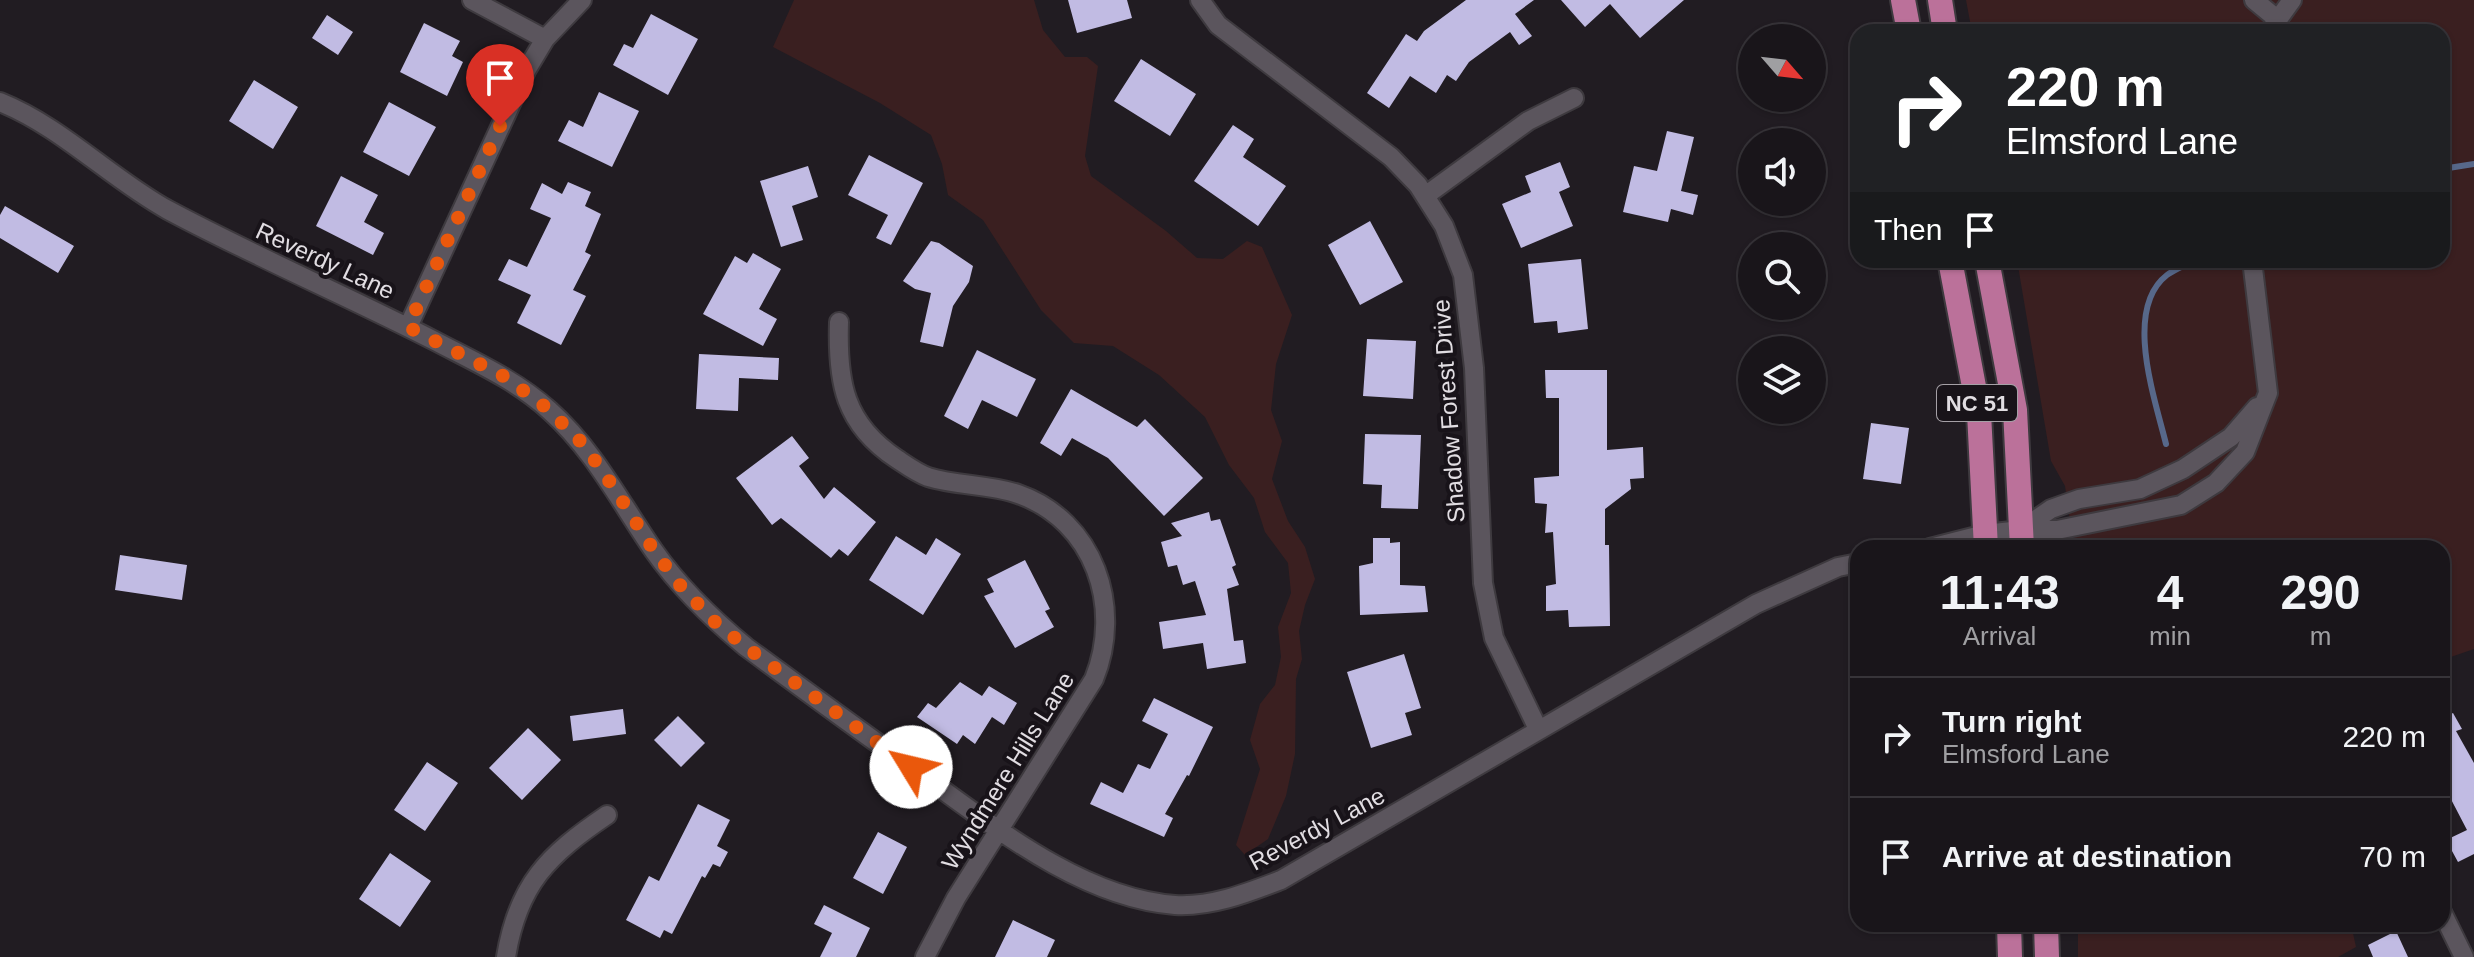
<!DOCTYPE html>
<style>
:root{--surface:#19151a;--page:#221e23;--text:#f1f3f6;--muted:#9f9fa2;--line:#373439}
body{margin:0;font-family:Arial,sans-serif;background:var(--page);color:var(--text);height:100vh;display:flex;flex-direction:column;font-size:30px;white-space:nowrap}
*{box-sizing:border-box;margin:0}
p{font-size:26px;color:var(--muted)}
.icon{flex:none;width:44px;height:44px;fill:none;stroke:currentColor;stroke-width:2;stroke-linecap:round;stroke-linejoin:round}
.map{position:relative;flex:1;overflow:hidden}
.panel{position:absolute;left:1850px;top:540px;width:600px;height:392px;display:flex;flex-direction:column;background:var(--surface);border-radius:24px;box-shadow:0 2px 6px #0004,0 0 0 2px var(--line)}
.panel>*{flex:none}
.banner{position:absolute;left:1850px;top:24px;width:600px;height:244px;border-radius:24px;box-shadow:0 2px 6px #0004,0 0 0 2px var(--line);background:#202124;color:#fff;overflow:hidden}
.needle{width:52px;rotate:118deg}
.fabs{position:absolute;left:1738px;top:24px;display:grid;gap:16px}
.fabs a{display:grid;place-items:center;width:88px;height:88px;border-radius:50%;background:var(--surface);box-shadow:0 2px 6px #0004,0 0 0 2px var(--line);font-size:40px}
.pin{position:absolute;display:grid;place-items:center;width:68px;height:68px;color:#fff;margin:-82px -34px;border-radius:50% 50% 50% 0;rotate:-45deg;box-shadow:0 0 8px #0007}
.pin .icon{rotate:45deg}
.me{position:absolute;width:88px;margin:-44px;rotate:306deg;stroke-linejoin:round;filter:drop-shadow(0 0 6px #0008)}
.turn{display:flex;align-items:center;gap:28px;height:168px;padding:0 24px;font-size:36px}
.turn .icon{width:104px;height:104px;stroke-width:2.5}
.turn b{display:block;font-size:56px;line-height:68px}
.then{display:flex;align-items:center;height:76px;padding:0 24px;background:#0003;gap:16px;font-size:30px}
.eta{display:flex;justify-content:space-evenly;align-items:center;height:136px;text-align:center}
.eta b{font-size:48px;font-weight:700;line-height:56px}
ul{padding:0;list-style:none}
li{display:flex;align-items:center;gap:24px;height:120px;padding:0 24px;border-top:2px solid var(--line)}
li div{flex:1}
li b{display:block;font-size:30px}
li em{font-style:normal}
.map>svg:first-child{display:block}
</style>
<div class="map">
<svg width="2474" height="957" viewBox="0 0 2474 957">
<rect width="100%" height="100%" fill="#211c22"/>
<path fill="#3a1f20" d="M794,0H1034L1043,30L1065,57H1087L1098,66L1085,156L1091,176L1166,231L1197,258L1223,259L1247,241L1262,247L1292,315L1276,364L1271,410L1282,441L1272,479L1288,521L1305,547L1315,579L1305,605L1299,631L1302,659L1296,679L1295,754L1286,796L1268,839L1245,855L1236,845L1260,769L1250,740L1260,704L1275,685L1281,657L1278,627L1291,593L1288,563L1265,532L1254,498L1229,465L1205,417L1159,375L1113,346L1074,343L1041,310L983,220L948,195L942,164L931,135L880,103L773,47Z
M1966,0H2474V649L2442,660V548H2067L2073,541L2065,486L2051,461L2017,260H2442V32H1972Z
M2078,924H2351L2356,947L2338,957H2078Z"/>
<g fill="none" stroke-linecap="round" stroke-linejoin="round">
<path stroke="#57688a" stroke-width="6" d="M2442,169L2474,164
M2166,444C2155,399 2123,309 2167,275C2175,269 2186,265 2195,260"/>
</g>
<path fill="#c1bbe3" d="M1068,0H1127L1132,18L1077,33Z
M1466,0H1534L1515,14L1532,36L1519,45L1510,32L1469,62L1456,81L1447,75L1436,93L1410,76L1389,108L1367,93L1406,34L1417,41L1424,31Z
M1561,0H1684L1640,38L1610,4L1585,27Z
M651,14L698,39L668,95L613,65L624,44L633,48Z
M327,15L353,32L338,55L312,38Z
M424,23L460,41L452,56L463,62L447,96L400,72Z
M1141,59L1196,94L1170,136L1114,101Z
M254,80L298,107L273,149L229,121Z
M599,92L639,111L612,167L558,141L569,120L583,127Z
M389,102L436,127L409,176L363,152Z
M1233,125L1254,139L1243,157L1286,186L1258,226L1194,181Z
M1667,131L1694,137L1681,191L1698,195L1693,215L1671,209L1668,222L1623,212L1634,166L1657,171Z
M869,155L923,183L891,245L876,238L888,215L848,195Z
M1560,162L1570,187L1559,192L1573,226L1521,248L1502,204L1531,192L1525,176Z
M808,166L818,197L792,206L803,240L781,247L760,181Z
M341,176L378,195L364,222L384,233L373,255L316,226Z
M568,182L591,192L585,206L601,214L585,252L591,255L573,290L586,296L561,345L517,323L531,295L498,280L509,259L527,267L551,218L530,209L542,183L562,194Z
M5,206L74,246L58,273L0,238V215Z
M1370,221L1403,282L1360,305L1328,245Z
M931,241L939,243L973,266L969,282L953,306L943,347L920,342L931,293L915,289L903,281Z
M753,253L781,269L759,309L777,319L763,346L703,314L735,256L747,263Z
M1581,259L1588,329L1558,333L1557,321L1534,323L1528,264Z
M1367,339L1416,341L1413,399L1363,396Z
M977,350L1036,379L1017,417L982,400L968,429L944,416Z
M699,354L779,358L778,380L739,378L738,411L696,409Z
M1545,370H1607V450L1643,447L1644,478L1630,479L1631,489L1605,509V545H1609L1610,626L1569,627L1568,610L1546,611V586L1556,584L1553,532L1545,533L1547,504L1535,503L1534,478L1559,476V398H1546Z
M1071,389L1137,427L1145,419L1203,478L1164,516L1108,458L1072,438L1061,456L1040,443Z
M1871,423L1909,428L1901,484L1863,479Z
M1365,434L1421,435L1418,509L1381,508L1382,485L1363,484Z
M792,436L809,458L799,466L824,499L834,487L876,522L848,556L839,549L831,558L781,518L772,525L736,478Z
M1209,512L1211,521L1220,519L1236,565L1232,567L1239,585L1227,589L1234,641L1243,640L1246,663L1207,669L1203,643L1163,649L1159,622L1206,615L1195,581L1183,585L1177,565L1168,567L1161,542L1182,536L1171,523Z
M896,536L926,555L936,538L961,554L923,615L869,580Z
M1373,538H1390V543L1400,542V585L1425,586L1428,612L1360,615L1359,566L1373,563Z
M120,555L187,565L182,600L115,590Z
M1025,560L1050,609L1045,611L1054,627L1015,648L984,596L994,592L987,579Z
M1404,654L1421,708L1405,713L1412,735L1371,748L1347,672Z
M960,682L982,696L989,686L1017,703L1004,725L992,717L975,744L963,735L957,744L917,717L928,703L936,708Z
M1154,698L1213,727L1189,776L1187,775L1165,814L1173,818L1164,837L1090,804L1101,782L1123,793L1138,764L1150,769L1168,734L1142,721Z
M2442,706L2447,716L2453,713L2462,729L2456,731L2474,763V854L2458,862L2446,840L2467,830L2442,782Z
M623,709L626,734L573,741L570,716Z
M678,716L705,743L681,767L654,740Z
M528,728L561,760L522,800L489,768Z
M427,762L458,783L425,831L394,810Z
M698,804L730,820L717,846L728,852L720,867L713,864L705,878L702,876L672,934L664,930L660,938L626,920L649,876L659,881Z
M878,832L907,847L883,894L853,878Z
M390,853L431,881L400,927L359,899Z
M824,905L870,928L856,957H820L832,933L814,924Z
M1013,920L1055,940L1047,957H995Z
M2396,931L2408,957H2373L2368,945Z"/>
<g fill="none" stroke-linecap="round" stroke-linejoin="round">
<defs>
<path id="street" d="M472,0L545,39
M1200,0L1218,25L1391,157L1418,185L1444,226L1463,275L1474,368L1483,583L1494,638L1538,729
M2254,0L2277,19
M2269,32L2292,0
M0,102C62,127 110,178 168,210C256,257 347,296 435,341C475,362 516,380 549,410C594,450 620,502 654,551C680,588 711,618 746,647C803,689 860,731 918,772C992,825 1081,898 1175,905C1212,907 1247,893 1281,880L1756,604L1838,567L1858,563
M1425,196L1528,121L1574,98
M839,322C837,382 844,424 897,459C906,465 917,473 928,477C957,486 989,484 1018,494C1095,521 1123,607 1094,679L956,898L925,957
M408,327L527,69L545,39L582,0
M2021,530L2051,509L2079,499L2140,489L2183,469L2231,437L2257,407
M1930,548L1985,534L2021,530H2057L2181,505L2216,483L2245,452L2268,393L2252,260
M2442,912L2464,957
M506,957C518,884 548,855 607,815"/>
<path id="primary" d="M1903,0L1909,32
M1940,0L1945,32
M1950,260L1979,413L1986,548
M1987,260L2015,410L2022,548
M2009,924L2010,957
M2046,924L2047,957"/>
</defs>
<use href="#street" stroke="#3e3a3f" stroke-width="22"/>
<use href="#primary" stroke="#3e3a3f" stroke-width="28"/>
<use href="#street" stroke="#5b555d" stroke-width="18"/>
<use href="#primary" stroke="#bb719a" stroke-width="24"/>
</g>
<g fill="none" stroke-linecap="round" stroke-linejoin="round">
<path stroke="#ea580c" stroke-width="14" stroke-dasharray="0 25.2" d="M500,126L408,327L505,377L548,409L584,445L614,488L653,549L679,584L715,622L746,647L911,767"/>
</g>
<g text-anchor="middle" stroke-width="8" stroke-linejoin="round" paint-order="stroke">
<rect fill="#181319" stroke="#a5a0a6" stroke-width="2" x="1937" y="385" width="80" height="36" rx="6"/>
<g font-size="22" font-weight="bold" fill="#e1dde2">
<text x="1977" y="411">NC 51</text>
</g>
<g font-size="24" fill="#e1dde2" stroke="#181319">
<text transform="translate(325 261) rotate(25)" y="8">Reverdy Lane</text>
<text transform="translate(1449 411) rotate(-94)" y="8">Shadow Forest Drive</text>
<text transform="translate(1008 771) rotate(-58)" y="8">Wyndmere Hills Lane</text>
<text transform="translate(1317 829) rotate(-28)" y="8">Reverdy Lane</text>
</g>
</g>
</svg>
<div class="fabs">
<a><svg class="needle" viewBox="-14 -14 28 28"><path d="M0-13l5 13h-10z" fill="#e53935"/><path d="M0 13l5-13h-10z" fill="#9f9fa2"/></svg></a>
<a><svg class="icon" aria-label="sound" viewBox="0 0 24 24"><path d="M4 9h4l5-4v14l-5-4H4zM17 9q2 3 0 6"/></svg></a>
<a><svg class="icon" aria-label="search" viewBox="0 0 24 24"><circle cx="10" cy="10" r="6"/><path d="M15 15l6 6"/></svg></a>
<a><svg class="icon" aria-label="layers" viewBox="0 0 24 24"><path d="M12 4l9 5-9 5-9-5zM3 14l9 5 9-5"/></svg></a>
</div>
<div class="pin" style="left:500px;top:126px;background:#d93025"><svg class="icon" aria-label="arrive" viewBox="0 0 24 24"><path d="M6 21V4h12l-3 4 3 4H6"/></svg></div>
<svg class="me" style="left:911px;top:767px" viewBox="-20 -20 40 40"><circle r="19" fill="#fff"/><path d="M0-13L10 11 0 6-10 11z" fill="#ea580c"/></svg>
<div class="banner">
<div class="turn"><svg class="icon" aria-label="right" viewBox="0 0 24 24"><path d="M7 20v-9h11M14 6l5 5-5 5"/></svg><div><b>220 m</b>Elmsford Lane</div></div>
<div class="then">Then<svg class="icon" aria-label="arrive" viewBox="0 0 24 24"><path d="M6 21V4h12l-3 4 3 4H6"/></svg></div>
</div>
<section class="panel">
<div class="eta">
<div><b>11:43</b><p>Arrival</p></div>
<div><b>4</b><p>min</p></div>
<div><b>290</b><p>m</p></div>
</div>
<ul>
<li><svg class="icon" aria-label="right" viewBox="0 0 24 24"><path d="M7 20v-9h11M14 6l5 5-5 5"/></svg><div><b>Turn right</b><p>Elmsford Lane</p></div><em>220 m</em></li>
<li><svg class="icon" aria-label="arrive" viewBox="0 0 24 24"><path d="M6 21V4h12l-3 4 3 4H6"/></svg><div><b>Arrive at destination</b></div><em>70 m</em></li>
</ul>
</section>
</div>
